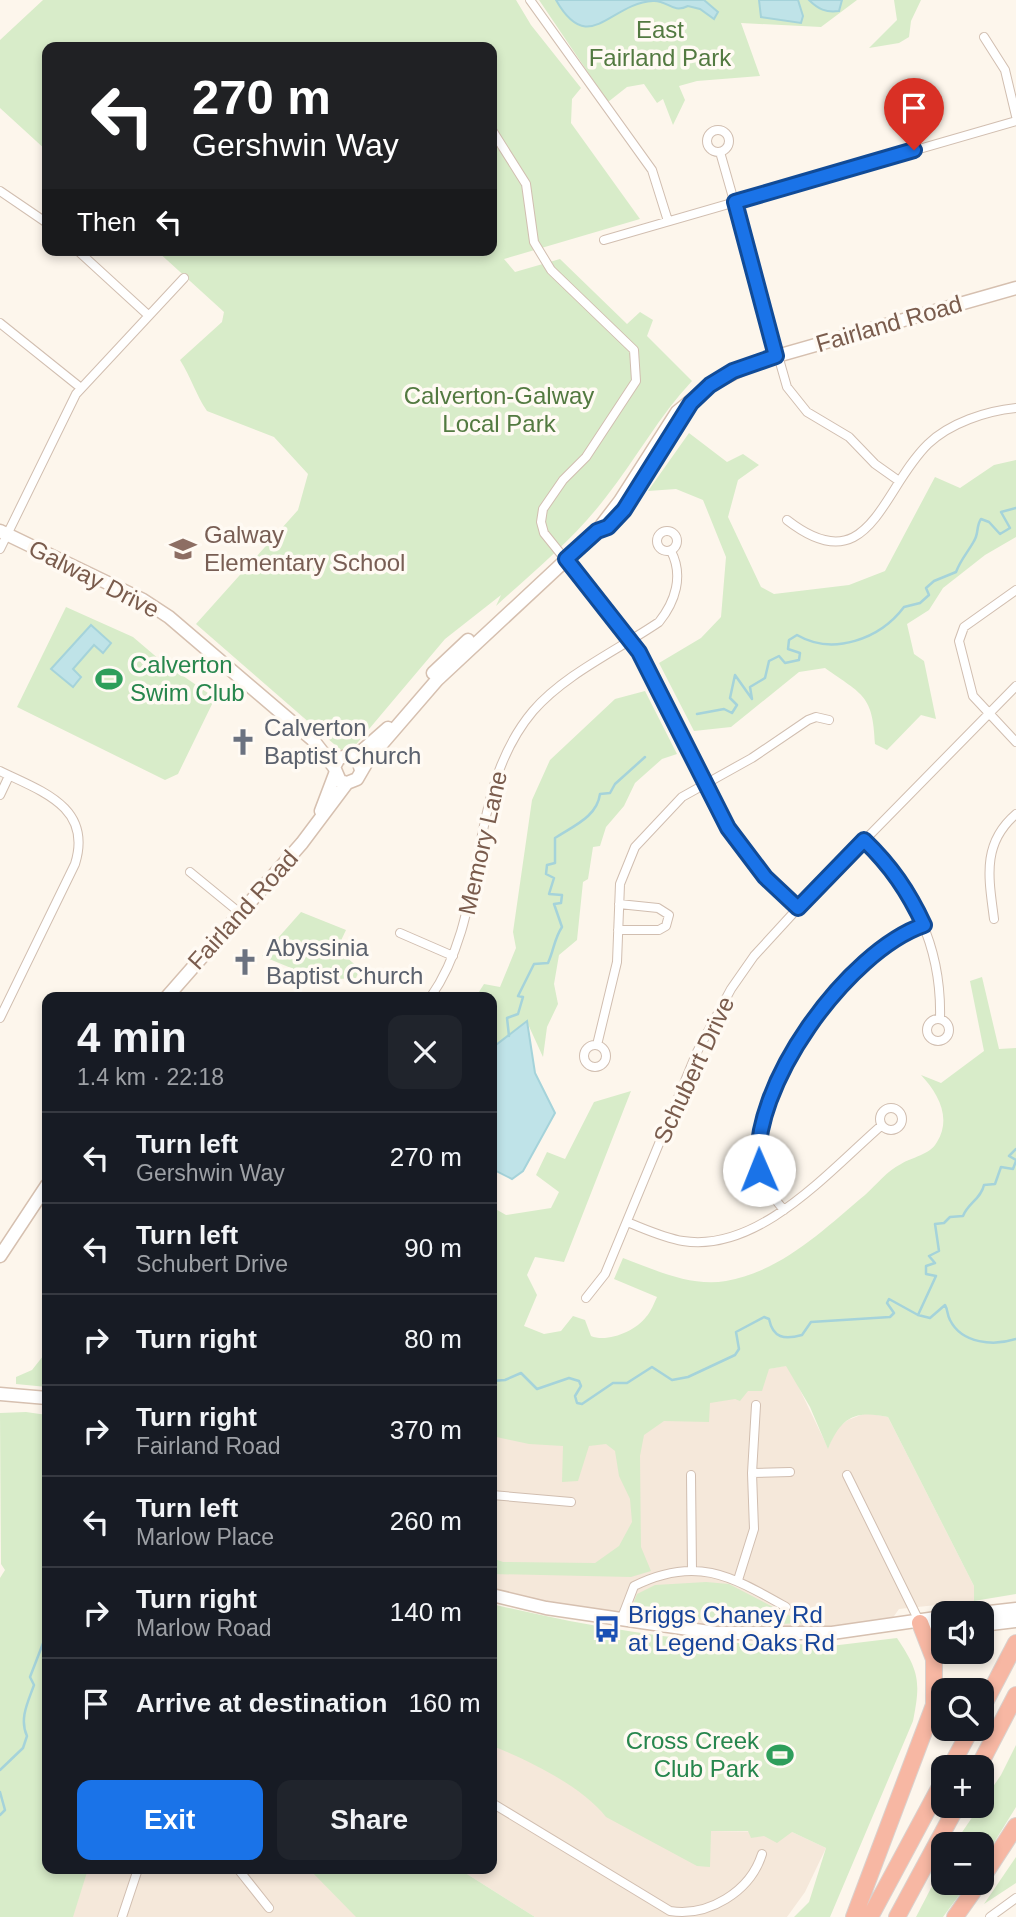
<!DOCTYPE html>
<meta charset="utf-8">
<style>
:root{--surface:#171b24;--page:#20242c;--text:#f1f3f6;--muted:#9ea1a6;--line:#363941;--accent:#1a73e8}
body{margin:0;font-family:Helvetica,sans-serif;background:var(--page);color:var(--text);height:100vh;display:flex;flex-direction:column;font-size:26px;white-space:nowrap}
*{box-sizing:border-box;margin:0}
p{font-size:23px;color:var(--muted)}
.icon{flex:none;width:38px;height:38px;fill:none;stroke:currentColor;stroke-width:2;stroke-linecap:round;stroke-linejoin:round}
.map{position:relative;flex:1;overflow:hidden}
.drawer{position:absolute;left:42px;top:992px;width:455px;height:882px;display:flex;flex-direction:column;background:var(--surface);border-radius:14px;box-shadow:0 4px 10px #0003}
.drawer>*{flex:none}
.top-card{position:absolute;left:42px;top:42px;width:455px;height:214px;border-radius:14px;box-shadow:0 4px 10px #0003;background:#202124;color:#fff;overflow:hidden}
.fabs{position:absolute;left:931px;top:1601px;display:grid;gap:14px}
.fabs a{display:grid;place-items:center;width:63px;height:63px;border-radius:14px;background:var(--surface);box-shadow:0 4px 10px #0003;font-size:35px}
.pin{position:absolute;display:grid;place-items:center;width:60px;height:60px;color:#fff;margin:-72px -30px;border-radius:50% 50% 50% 0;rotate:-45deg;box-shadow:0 0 7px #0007}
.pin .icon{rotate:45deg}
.me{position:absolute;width:77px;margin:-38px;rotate:359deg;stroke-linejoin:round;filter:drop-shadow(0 0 5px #0008)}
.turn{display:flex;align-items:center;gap:24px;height:147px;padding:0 35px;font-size:32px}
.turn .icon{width:91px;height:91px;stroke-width:2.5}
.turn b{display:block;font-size:49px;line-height:60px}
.then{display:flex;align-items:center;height:66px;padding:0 35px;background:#0003;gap:14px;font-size:26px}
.round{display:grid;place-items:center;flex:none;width:74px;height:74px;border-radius:14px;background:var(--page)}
.head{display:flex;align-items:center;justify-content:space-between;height:119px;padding:0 35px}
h1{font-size:42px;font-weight:700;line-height:52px}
.button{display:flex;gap:14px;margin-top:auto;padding:14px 35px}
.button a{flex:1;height:80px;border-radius:14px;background:var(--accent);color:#fff;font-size:28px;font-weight:700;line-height:80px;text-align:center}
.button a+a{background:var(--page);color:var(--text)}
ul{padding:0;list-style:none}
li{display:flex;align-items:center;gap:21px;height:91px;padding:0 35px;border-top:2px solid var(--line)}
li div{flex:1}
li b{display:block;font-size:26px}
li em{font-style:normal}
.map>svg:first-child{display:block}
</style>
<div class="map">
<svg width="1016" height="1917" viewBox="0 0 1016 1917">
<rect width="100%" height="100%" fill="#fdf6ec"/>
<path fill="#f5e8da" d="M788,1365L828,1448L837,1428L848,1420L866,1413L888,1417L974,1586V1601L899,1609L887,1626L716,1633L492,1595V1433L640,1421L710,1399L769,1369Z
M492,1732L709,1866L710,1831L792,1832L826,1848L805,1892L787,1917H535L459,1869H492Z
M82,1869H310L357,1917H69Z"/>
<path fill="#d8ecc9" d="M43,0H516L531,25L581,88L572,99L571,123L640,219L504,259L515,272L560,259L627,324L640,312L653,320L647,336L692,381C659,416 636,459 606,497C575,538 534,571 496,606L501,595L445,639L353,748L342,751L196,624L298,510L308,474L274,437L207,411C196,395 191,377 180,360L222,322L224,312L156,250H492V47H47V151L0,108V40Z
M539,0H857L821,27L741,23L760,76L697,81L679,86L685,100L673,125L663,99L657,103L644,84L627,87L608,102Z
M894,0H921L911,21L909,37L899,43L869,48L897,20Z
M689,433L727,462L743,454L759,465L738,480L728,517L761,587L774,594L849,585L885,571L935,477L960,488L994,465L1016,460V537L985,555L943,588L929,610L907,624L914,654L924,661L936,719L921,715L887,750L875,744C873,695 863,695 825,668L799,672L731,727L694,731L659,663L701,638L721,617L726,557L703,500L676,489L648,491Z
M66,607L133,637L160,660L215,698L178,774L165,780L17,707Z
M645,691L677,754L662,759L635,783L624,806L606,827L600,846L593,847L588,879L583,882L577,940L559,955L554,984L558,1004L547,1027L543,1057L527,1022L492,1048V998H475L484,984L500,987L516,948L513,932L532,800L550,760L615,699Z
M301,912L346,930L337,949L360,969L356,978L320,980L262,956Z
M982,977L999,1049L1016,1048V1594L974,1601V1586L888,1417C855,1410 841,1417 828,1449L810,1407L786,1366L769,1369L762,1391H748L740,1401L735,1399L710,1403L709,1422L664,1421L644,1435L640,1456L641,1547L651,1571L631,1577L492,1574V1558L503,1562L595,1563L619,1546L632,1522L630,1499L619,1476L615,1451L606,1444L589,1446L578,1481L562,1482L563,1446L529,1444L492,1436V1207L506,1215L551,1208L559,1192L536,1175L547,1152L565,1159L594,1102L631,1091L564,1262L535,1257L527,1275L537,1295L524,1326L544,1334L561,1331L573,1316L585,1320L591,1336C607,1343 636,1331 646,1317C651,1312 654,1303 657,1297L614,1279L623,1258C655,1270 691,1287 726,1281C782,1271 823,1230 865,1195C876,1185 888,1170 901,1164C912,1157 930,1155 937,1142C952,1118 938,1093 921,1075L941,1083L984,1051L970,981Z
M47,1351V1387L16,1384V1377L32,1370Z
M26,1412L47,1415V1869H88L73,1917H0V1578L5,1570L1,1564L0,1413Z
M706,1582L729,1584L804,1623L755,1625L638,1613L633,1604L637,1594L655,1585Z
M492,1604C580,1625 666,1640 757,1644L763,1647H787L788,1644L839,1645L897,1638C919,1671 921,1681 913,1721L830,1917H794L809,1902L826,1848L792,1832L777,1843L764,1836L751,1838L748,1831H711L710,1867L697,1866L606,1817C583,1787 527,1759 492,1746Z
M1016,1745V1807L982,1862V1844H954L1001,1775Z
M1016,1857V1883L984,1904Z
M943,1865V1883H968L943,1917H916Z
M309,1869H459L535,1917H356Z"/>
<path fill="#bfe3e8" stroke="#a5d3da" stroke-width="2" d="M556,0H704L718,12L714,19L700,9L688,6C672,14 668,0 653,1C610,3 589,58 556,0Z
M759,0H798L803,16L801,23L761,17Z
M809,0H842L839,11C826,13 818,9 809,0Z
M91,625L111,643L103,653L94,645L73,669L81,677L73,687L51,669Z
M527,1021L535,1073L555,1113L523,1171L512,1179L492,1169V1048Z"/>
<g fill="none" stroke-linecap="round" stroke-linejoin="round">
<path stroke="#a5d3da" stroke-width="2.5" d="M697,714L724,709L732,713L737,705L730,698L735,675L752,699L750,687L765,678L769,661L779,656L785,663L799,660L800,653L788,649L789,640L797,635C833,656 880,639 904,607L920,603L929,595L926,588L934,581L956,572C961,559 968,552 974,541C979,533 976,526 981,519L989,522L1000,534L1010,528L1001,512L1016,508
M509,1036L507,1018L518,1014L523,997L518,996L534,964L548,963C554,950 554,939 562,927L554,904L561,903L562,895L549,894L554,878L546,874L547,865L555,863V838C573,826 597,817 600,794L610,793L615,784L645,757
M1016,1149L1009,1156L1016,1160
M918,1315L936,1276L926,1274V1266L935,1263L929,1256L939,1251L935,1224L944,1223L950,1217L963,1216C968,1203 981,1199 984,1185L995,1184L1001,1167L1013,1169L1016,1161
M492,1381L505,1380L521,1373L537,1389L569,1378L579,1381L581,1386L575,1396L577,1403L582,1404L613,1383H627L652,1367L672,1380L688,1377L735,1355L739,1349L736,1332L764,1317L769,1319C773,1338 784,1340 802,1335L811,1322L890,1317L894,1313L887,1303L889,1299L918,1315L930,1318L945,1305C948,1310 947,1315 950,1320C962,1344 994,1346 1016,1339
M47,1566V1583
M47,1610L44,1617L47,1619
M0,1770L23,1748L27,1736C19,1719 28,1702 34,1685L30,1677L47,1633
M0,1792L5,1810L0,1815"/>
<defs>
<path id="street" d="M530,0L652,170L668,221
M984,37L1005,70L1016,116
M492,130L526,184L534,242L551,270L634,350L636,381L586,457L563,480L543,509L541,522L544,533L639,651L728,828L765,877L798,908
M707 141a11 11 0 1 1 22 0a11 11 0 1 1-22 0Z
M720,152L787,387L807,412L849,437L875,464L899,481
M0,191L47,223
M604,240L1016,121
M77,250L148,315
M0,323L81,388
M787,520C869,584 881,490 928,444C950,423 986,411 1016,408
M657 541a10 10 0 1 1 20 0a10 10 0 1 1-20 0Z
M0,549L76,394L184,278
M1016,590L964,627L959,641L973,696L1016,742
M0,771C41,791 93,807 75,864L0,1018
M0,795L9,776
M864,840C913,888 942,948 940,1019
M190,872L240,913
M994,919C989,879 981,844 1016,814
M618,930H659L666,926L669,915L658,908L619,904
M400,933L453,956
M430,998C491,911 464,793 533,711C565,674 618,650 659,622C675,602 684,576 671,551
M927 1030a11 11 0 1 1 22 0a11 11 0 1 1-22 0Z
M584 1056a11 11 0 1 1 22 0a11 11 0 1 1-22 0Z
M597,1045L617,962L620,884L635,847L682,797L752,758L808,720L816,717L829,720
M880 1119a11 11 0 1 1 22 0a11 11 0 1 1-22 0Z
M784,1210C769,1193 758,1175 757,1153C753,1091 840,974 890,940C900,933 912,929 924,925
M627,1222C645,1229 664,1238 683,1241C759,1253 829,1171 882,1125
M586,1298L605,1274L697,1052L731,989L754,956L798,908L1016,686
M752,1473L790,1472
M691,1475L692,1571
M847,1475L920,1623
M492,1495L571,1502
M738,1580L754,1529L752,1473L756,1405
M621,1620L634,1586C696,1555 731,1576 786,1607
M492,1803L670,1911C708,1917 750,1892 762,1854
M238,1869L269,1908
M122,1917L138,1869
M990,1917L1016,1898"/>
<path id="secondary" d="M0,531L143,600L169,617L313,740L334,767
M433,673L468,640
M351,755L363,750L388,728
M361,770L358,760L351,755L339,758L334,767L340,781L347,783L357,779L368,760L437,680L597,531L620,501L677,412L710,385L756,362L1016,288
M321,811L335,774
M166,998L302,843L347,783
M0,1256L47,1185
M0,1394L47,1398
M492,1595L546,1608L716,1633H832L943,1617
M972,1614L1016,1609
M920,1623L943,1629
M982,1625L1016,1621"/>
<path id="highway" d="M982,1708L1016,1643
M950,1768L971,1729
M978,1768L1016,1695
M982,1878L1016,1826
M854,1917L934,1705V1659L920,1623
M870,1917L943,1781
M897,1917L957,1806
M955,1917L979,1883"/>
</defs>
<use href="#street" stroke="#d1beb0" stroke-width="10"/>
<use href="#secondary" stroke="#d6c0b0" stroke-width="15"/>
<use href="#highway" stroke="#dad1cd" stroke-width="18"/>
<use href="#street" stroke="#fff" stroke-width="8"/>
<use href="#secondary" stroke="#fff" stroke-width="12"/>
<use href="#highway" stroke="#f7b7a3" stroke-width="16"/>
</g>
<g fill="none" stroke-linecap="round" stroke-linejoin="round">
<defs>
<path id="route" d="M759,1170C748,1088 848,951 924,925C908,891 891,866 864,840L798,908L765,877L728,828L639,652L566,559L597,531L608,527L624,510L691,403L710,385L733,371L776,356L735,202L914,150"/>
</defs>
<use href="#route" stroke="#114b97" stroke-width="18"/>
<use href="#route" stroke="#1a73e8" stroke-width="12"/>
</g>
<defs>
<symbol id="school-bare" viewBox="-9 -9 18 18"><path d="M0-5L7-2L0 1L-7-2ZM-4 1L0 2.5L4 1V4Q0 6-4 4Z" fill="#8d6e63" stroke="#fffaf3" stroke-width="2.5" paint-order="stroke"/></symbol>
<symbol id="stadium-bare" viewBox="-9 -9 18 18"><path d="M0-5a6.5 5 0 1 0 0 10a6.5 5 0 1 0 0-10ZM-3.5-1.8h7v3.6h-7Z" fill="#2e9e5b" stroke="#fffaf3" stroke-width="2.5" paint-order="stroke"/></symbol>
<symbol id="church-bare" viewBox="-9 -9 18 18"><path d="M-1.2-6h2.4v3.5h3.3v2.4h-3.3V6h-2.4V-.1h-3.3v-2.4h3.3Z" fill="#6b7280" stroke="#fffaf3" stroke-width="2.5" paint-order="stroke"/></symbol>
<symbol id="bus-bare" viewBox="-9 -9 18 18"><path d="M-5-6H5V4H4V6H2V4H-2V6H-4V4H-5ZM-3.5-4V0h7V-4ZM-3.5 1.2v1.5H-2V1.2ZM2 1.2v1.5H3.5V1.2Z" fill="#1a4fb4" stroke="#fffaf3" stroke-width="2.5" paint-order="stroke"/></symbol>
</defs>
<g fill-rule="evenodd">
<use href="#school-bare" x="164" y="530" width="38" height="38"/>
<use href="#stadium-bare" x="90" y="660" width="38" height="38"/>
<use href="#church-bare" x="224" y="723" width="38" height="38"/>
<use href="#church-bare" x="226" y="943" width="38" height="38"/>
<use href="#bus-bare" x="588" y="1610" width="38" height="38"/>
<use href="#stadium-bare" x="761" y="1736" width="38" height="38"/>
</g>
<g text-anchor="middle" stroke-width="7" stroke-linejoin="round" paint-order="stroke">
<g font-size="24" fill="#537a41" stroke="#fffaf3">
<text x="660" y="38">East<tspan x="660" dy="28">Fairland Park</tspan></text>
<text x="499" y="404">Calverton-Galway<tspan x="499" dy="28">Local Park</tspan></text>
</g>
<g font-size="24" fill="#7a5c4d" stroke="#fffaf3">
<text transform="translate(889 324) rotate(-16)" y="8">Fairland Road</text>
<text transform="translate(94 579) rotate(27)" y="8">Galway Drive</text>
<text transform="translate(483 843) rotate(-77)" y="8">Memory Lane</text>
<text transform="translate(243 910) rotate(-48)" y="8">Fairland Road</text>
<text transform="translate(694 1070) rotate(-65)" y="8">Schubert Drive</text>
</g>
<g font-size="24" fill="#785e54" stroke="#fffaf3" text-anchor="start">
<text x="204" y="543">Galway<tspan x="204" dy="28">Elementary School</tspan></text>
</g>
<g font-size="24" fill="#27864d" stroke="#fffaf3" text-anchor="start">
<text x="130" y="673">Calverton<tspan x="130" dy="28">Swim Club</tspan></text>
<text x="759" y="1749" text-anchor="end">Cross Creek<tspan x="759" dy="28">Club Park</tspan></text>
</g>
<g font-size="24" fill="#5b616d" stroke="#fffaf3" text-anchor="start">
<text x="264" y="736">Calverton<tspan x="264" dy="28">Baptist Church</tspan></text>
<text x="266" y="956">Abyssinia<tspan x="266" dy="28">Baptist Church</tspan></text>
</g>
<g font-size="24" fill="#164399" stroke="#fffaf3" text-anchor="start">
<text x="628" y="1623">Briggs Chaney Rd<tspan x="628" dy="28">at Legend Oaks Rd</tspan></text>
</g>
</g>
</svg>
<div class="fabs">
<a><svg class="icon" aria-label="sound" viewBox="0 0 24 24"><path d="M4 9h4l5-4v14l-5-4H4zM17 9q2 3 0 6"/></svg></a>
<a><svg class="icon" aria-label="search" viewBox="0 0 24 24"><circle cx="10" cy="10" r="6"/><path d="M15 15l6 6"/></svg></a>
<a>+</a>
<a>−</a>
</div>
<div class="pin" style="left:914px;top:150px;background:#d93025"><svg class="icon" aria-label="arrive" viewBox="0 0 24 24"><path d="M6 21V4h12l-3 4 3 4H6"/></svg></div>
<svg class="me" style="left:759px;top:1170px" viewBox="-20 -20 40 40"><circle r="19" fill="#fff"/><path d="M0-13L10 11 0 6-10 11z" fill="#1a73e8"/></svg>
<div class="top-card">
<div class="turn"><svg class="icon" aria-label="left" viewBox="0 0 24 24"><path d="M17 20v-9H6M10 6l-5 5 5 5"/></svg><div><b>270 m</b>Gershwin Way</div></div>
<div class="then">Then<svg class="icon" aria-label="left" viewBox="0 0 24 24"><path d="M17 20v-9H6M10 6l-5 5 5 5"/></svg></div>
</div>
<section class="drawer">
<div class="head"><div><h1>4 min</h1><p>1.4 km · 22:18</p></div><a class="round"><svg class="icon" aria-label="close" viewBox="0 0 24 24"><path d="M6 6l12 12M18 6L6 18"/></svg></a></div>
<ul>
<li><svg class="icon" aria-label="left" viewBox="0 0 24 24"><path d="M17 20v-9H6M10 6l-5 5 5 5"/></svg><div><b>Turn left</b><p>Gershwin Way</p></div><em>270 m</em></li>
<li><svg class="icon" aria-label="left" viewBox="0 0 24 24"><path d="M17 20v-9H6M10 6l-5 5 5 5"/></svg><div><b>Turn left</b><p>Schubert Drive</p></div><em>90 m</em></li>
<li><svg class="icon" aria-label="right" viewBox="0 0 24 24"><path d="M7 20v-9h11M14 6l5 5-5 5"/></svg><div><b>Turn right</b></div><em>80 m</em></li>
<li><svg class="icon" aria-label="right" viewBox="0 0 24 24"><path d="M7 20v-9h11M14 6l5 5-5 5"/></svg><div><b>Turn right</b><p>Fairland Road</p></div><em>370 m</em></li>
<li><svg class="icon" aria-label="left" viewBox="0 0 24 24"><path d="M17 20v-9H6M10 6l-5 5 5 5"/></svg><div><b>Turn left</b><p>Marlow Place</p></div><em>260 m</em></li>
<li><svg class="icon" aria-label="right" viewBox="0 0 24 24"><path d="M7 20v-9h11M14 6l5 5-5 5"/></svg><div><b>Turn right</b><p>Marlow Road</p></div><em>140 m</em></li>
<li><svg class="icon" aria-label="arrive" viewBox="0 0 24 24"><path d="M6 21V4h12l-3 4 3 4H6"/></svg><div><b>Arrive at destination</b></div><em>160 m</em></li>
</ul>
<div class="button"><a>Exit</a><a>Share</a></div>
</section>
</div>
